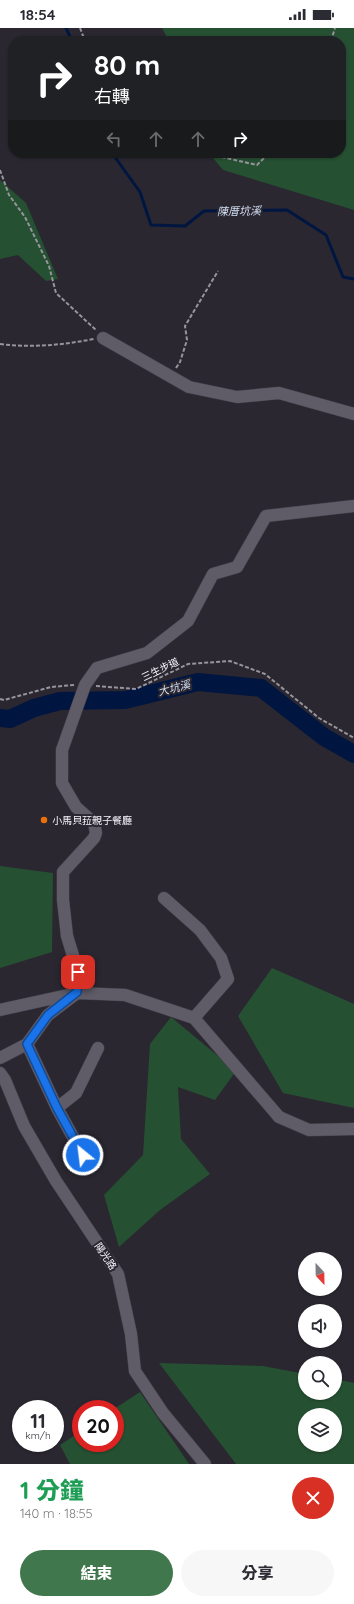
<!DOCTYPE html>
<html lang="zh-TW">
<meta charset="utf-8">
<style>
:root{--surface:#fff;--page:#f7f7f7;--text:#2b2b33;--muted:#7c7c81;--accent:#41774d}
body{margin:0;font-family:Quicksand,"Noto Sans TC",sans-serif;background:var(--page);color:var(--text);height:100vh;display:flex;flex-direction:column;font-size:15px;white-space:nowrap}
*{box-sizing:border-box;margin:0}
p{font-size:13px;color:var(--muted)}
.icon{flex:none;width:22px;height:22px;fill:none;stroke:currentColor;stroke-width:2;stroke-linecap:round;stroke-linejoin:round}
.map{position:relative;height:1436px;overflow:hidden}
.sheet{display:flex;flex-direction:column;background:var(--surface);flex:1}
.sheet>*{flex:none}
.banner{position:absolute;left:8px;top:8px;width:338px;height:122px;border-radius:16px;box-shadow:0 1px 3px #0004;background:#202124;color:#fff;overflow:hidden}
.needle{width:26px;rotate:158deg}
.tools{position:absolute;left:298px;top:1224px;display:grid;gap:8px}
.tools a{display:grid;place-items:center;width:44px;height:44px;border-radius:50%;background:var(--surface);box-shadow:0 1px 3px #0004;font-size:20px}
.speed{position:absolute;left:12px;top:1372px;display:flex;gap:8px;font-size:20px;font-weight:700;text-align:center}
.speed>*{display:grid;place-content:center;width:52px;height:52px;border-radius:50%;background:var(--surface);box-shadow:0 1px 3px #0004;line-height:1}
.speed small{font-size:10px;font-weight:400}
.speed .limit{border:6px solid #d22;background:#fff;color:#111}
.pin{position:absolute;display:grid;place-items:center;width:34px;height:34px;color:#fff;margin:-17px;border-radius:8px;box-shadow:0 2px 6px #0006}
.me{position:absolute;width:44px;margin:-22px;rotate:331deg;stroke-linejoin:round;filter:drop-shadow(0 0 3px #0008)}
.turn{display:flex;align-items:center;gap:14px;height:84px;padding:0 20px;font-size:18px}
.turn .icon{width:52px;height:52px;stroke-width:2.5}
.turn b{display:block;font-size:28px;line-height:34px}
.lanes{display:flex;align-items:center;height:38px;padding:0 20px;background:#0003;justify-content:center;gap:20px;direction:ltr}
.lanes .off{opacity:.35}
.round{display:grid;place-items:center;flex:none;width:42px;height:42px;border-radius:21px;background:var(--page)}
.headline{display:flex;align-items:center;justify-content:space-between;height:68px;padding:0 20px}
h1{font-size:24px;font-weight:800;line-height:30px;color:#1e9e55}
.cta{display:flex;gap:8px;margin-top:auto;padding:8px 20px}
.cta a{flex:1;height:46px;border-radius:24px;background:var(--accent);color:#fff;font-size:16px;font-weight:800;line-height:46px;text-align:center}
.cta a+a{background:var(--page);color:var(--text)}
.status{display:flex;justify-content:space-between;align-items:center;height:28px;padding:0 20px;background:var(--surface);direction:ltr}
.status svg{height:11px;fill:currentColor}
.map>svg:first-child{display:block}
</style>
<div class="status"><b>18:54</b><svg viewBox="0 0 49 12"><path d="M0 12V9h3v3zM5 12V6h3v6zM10 12V3h3v9zM15 12V0h3v12zM26 1h20v11H26zM47 4h2v5h-2z"/></svg></div>
<div class="map">
<svg width="354" height="1436" viewBox="0 0 354 1436">
<rect width="100%" height="100%" fill="#2a2731"/>
<path fill="#265032" fill-rule="evenodd" d="M162,0H354V182L223,142L209,125H341V13H169Z
M0,152L26,175L58,251L46,253L18,227L0,231Z
M0,838L53,845L52,924L0,940Z
M272,940L354,976V1080L283,1065L238,988Z
M171,989L236,1043L215,1072L178,1059L181,1111L210,1146L160,1182L119,1219L104,1167L143,1127L150,1016Z
M159,1335L263,1338L305,1346V1365H335V1351L354,1355V1436H236ZM305,1387H335V1417H305Z
M140,1364L189,1436H70L60,1417L81,1403V1415H115L114,1381Z"/>
<g fill="none" stroke-linecap="round" stroke-linejoin="round">
<path stroke="#001640" stroke-width="3" d="M66,0L72,13
M112,125L140,164L151,197L185,198L204,183L287,182L326,207L343,249L354,251"/>
<path stroke="#001640" stroke-width="18" d="M0,690L10,691L34,680L60,673L125,672L198,654L261,660L324,709L354,726"/>
<defs>
<path id="minor" d="M103,310L189,359L237,369L279,365L354,386
M164,870L200,902L221,930L228,951L194,990
M0,982L77,965L125,967L194,990L279,1089L309,1102L354,1101
M27,1016L57,1080L83,1127
M0,1030L27,1016L48,987L77,965L78,944L67,908L63,872V844L94,810L96,805L94,795L76,779L62,755V722L85,657L97,640L147,625L188,593L213,546L237,539L266,488L354,478
M0,1045L5,1052L24,1098L56,1153L118,1246L131,1306L135,1343L163,1385L205,1436
M57,1080L76,1065L98,1020"/>
</defs>
<use href="#minor" stroke="#45424b" stroke-width="13"/>
<path stroke="#96949c" stroke-width="2" stroke-dasharray="4 2" stroke-linecap="butt" d="M80,0L85,13
M331,13L335,0
M204,125L257,137L269,125
M0,142L9,167L25,189L49,238L56,265L97,303
M0,316C32,320 62,317 94,311
M176,340L180,334L187,312L185,298L218,243
M96,658L136,661L188,636L230,633L265,646L319,690L354,710
M0,671L4,672L51,659L74,657"/>
<use href="#minor" stroke="#5f5b67" stroke-width="12"/>
</g>
<g fill="none" stroke-linecap="round" stroke-linejoin="round">
<defs>
<path id="route" d="M78,944L77,964L48,987L27,1016L57,1080L83,1127"/>
</defs>
<use href="#route" stroke="#114b97" stroke-width="10"/>
<use href="#route" stroke="#1a73e8" stroke-width="7"/>
</g>
<circle fill="#e8710a" stroke="#2a2731" stroke-width="1.5" cx="44" cy="792" r="4"/>
<g text-anchor="middle" stroke-width="4" stroke-linejoin="round" paint-order="stroke">
<g font-size="10" fill="#f6f4fb" stroke="#2a2731">
<text transform="translate(160 641) rotate(-26)" y="4">三生步道</text>
<text transform="translate(106 1228) rotate(56)" y="4">陽光路</text>
</g>
<g font-size="10" fill="#f6f4fb" stroke="#2a2731" text-anchor="start">
<text x="52" y="796">小馬貝菈親子餐廳</text>
</g>
<g font-size="11" font-style="italic" fill="#d2dff1" stroke="#2a2731">
<text transform="translate(239 183) rotate(-1)" y="4">陳厝坑溪</text>
<text transform="translate(174 660) rotate(-14)" y="4">大坑溪</text>
</g>
</g>
</svg>
<div class="tools">
<a><svg class="needle" viewBox="-14 -14 28 28"><path d="M0-13l5 13h-10z" fill="#e53935"/><path d="M0 13l5-13h-10z" fill="#7c7c81"/></svg></a>
<a><svg class="icon" aria-label="sound" viewBox="0 0 24 24"><path d="M4 9h4l5-4v14l-5-4H4zM17 9q2 3 0 6"/></svg></a>
<a><svg class="icon" aria-label="search" viewBox="0 0 24 24"><circle cx="10" cy="10" r="6"/><path d="M15 15l6 6"/></svg></a>
<a><svg class="icon" aria-label="layers" viewBox="0 0 24 24"><path d="M12 4l9 5-9 5-9-5zM3 14l9 5 9-5"/></svg></a>
</div>
<div class="speed"><div>11<small>km/h</small></div><div class="limit">20</div></div>
<div class="pin" style="left:78px;top:944px;background:#d93025"><svg class="icon" aria-label="arrive" viewBox="0 0 24 24"><path d="M6 21V4h12l-3 4 3 4H6"/></svg></div>
<svg class="me" style="left:83px;top:1127px" viewBox="-20 -20 40 40"><circle r="17" fill="#1a73e8" stroke="#fff" stroke-width="3"/><path d="M0-11L8 9 0 5-8 9z" fill="#fff"/></svg>
<div class="banner">
<div class="turn"><svg class="icon" aria-label="right" viewBox="0 0 24 24"><path d="M7 20v-9h11M14 6l5 5-5 5"/></svg><div><b>80 m</b>右轉</div></div>
<div class="lanes"><svg class="icon off" aria-label="left" viewBox="0 0 24 24"><path d="M17 20v-9H6M10 6l-5 5 5 5"/></svg><svg class="icon off" aria-label="ahead" viewBox="0 0 24 24"><path d="M12 20V5M6 11l6-6 6 6"/></svg><svg class="icon off" aria-label="ahead" viewBox="0 0 24 24"><path d="M12 20V5M6 11l6-6 6 6"/></svg><svg class="icon" aria-label="right" viewBox="0 0 24 24"><path d="M7 20v-9h11M14 6l5 5-5 5"/></svg></div>
</div>
</div>
<section class="sheet">
<div class="headline"><div><h1>1 分鐘</h1><p>140 m · 18:55</p></div><a class="round" style="background:#d93025;color:#fff"><svg class="icon" aria-label="close" viewBox="0 0 24 24"><path d="M6 6l12 12M18 6L6 18"/></svg></a></div>
<div class="cta"><a>結束</a><a>分享</a></div>
</section>
